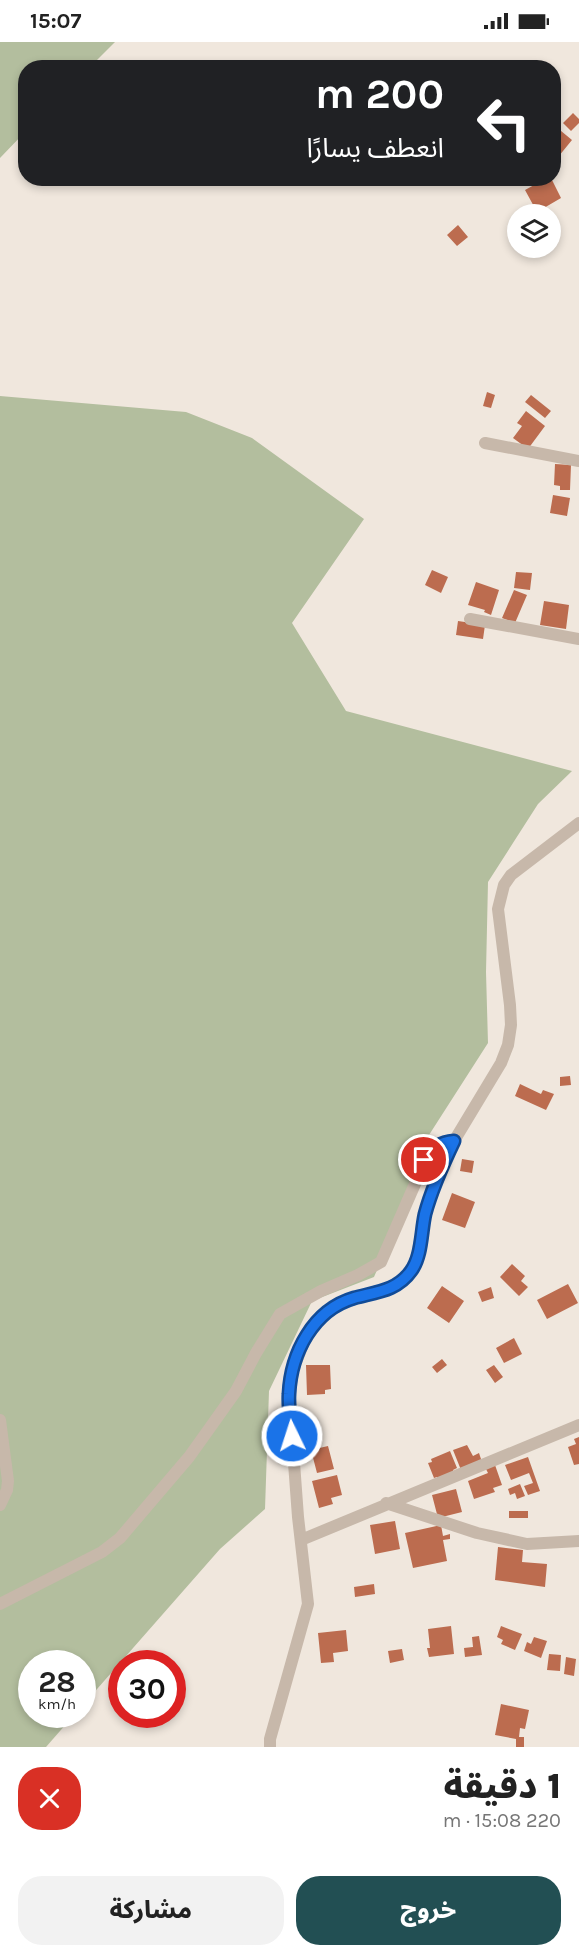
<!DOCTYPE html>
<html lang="ar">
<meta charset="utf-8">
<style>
:root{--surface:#fff;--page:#f2f2f2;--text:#222;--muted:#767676;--accent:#224f53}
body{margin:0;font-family:Karla,"Noto Sans Arabic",sans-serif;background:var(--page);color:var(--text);direction:rtl;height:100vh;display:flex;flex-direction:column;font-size:22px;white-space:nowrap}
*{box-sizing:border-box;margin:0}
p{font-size:20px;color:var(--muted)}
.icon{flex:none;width:33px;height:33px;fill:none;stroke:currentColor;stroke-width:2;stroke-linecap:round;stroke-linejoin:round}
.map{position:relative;height:1705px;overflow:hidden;direction:ltr}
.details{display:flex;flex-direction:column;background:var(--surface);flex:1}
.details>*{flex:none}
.banner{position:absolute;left:18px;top:18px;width:543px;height:126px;border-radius:24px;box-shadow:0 3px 9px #0003;direction:rtl;background:#202124;color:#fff;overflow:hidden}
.buttons{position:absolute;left:507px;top:162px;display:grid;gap:12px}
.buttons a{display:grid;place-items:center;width:54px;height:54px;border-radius:50%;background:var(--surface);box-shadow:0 3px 9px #0003;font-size:30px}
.speed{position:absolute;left:18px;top:1608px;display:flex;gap:12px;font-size:30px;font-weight:700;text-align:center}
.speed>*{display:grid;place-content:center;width:78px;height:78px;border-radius:50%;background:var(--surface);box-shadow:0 3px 9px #0003;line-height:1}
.speed small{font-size:15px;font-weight:400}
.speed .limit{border:9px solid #d22;background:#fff;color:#111}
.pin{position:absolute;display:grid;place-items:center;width:51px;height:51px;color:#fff;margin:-26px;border:3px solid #fff;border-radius:50%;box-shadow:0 2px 6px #0007}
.me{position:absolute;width:66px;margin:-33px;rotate:356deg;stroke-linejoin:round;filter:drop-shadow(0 0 4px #0008)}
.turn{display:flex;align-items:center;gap:21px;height:126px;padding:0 18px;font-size:27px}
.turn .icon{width:78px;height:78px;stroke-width:2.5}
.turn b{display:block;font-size:42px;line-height:51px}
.round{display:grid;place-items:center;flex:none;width:63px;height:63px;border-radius:24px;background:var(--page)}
.head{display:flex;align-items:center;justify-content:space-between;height:102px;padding:0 18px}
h1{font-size:36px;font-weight:800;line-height:45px}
.cta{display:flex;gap:12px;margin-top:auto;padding:12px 18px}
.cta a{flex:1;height:69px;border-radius:24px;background:var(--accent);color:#fff;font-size:24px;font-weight:800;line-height:69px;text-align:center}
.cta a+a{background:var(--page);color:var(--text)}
.status{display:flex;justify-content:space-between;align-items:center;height:42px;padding:0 30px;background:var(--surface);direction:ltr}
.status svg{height:16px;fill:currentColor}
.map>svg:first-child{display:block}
</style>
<div class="status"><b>15:07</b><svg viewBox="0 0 49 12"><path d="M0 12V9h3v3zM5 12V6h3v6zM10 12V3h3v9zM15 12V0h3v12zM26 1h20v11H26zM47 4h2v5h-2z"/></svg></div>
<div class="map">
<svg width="579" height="1705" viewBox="0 0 579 1705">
<rect width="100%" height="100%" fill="#f0e7dd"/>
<path fill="#b3be9e" d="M0,0H115L90,25L26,26L25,90L0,116Z
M0,354L186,370L252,396L364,477L292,581L346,669L572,729L538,762L488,840L486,930L488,1001L429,1093L412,1146L374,1235L312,1259L269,1349L265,1467L220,1507L83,1663L82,1622H32V1672L74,1673L46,1705H0Z"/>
<path fill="#bc6c4f" d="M573,71L579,77V81L571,89L563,81Z
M555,84L572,98L554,120V87Z
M547,136H551L561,156L537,170L525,148Z
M458,183L468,195L457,204L447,193Z
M487,350L495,353L491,366L483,364Z
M531,353L551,369L545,376L525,360Z
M526,369L545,384L528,407L513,396L522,384L517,381Z
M555,422L571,423L570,448H560V444L554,443Z
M553,453L570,456L567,474L550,471Z
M432,528L448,535L441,551L425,543Z
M516,530L532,531L530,548L514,546Z
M476,540L499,548L491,573L484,570L485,568L468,563Z
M514,548L527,553L515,581L502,576Z
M544,559L569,563L566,587L540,583Z
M458,579L485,583L483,597L456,593Z
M570,1034L571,1043L560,1044V1035Z
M520,1042L541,1052L543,1048L554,1052L546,1068L515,1054Z
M462,1117L474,1119L472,1131L460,1129Z
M452,1151L475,1160L465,1186L442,1178Z
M512,1222L525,1234L521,1239L528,1245L519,1254L500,1235Z
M568,1242L578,1261L547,1277L537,1258Z
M442,1244L464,1259L449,1281L427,1266Z
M491,1245L494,1256L482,1260L478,1250Z
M514,1296L522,1312L504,1321L496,1306Z
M442,1317L447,1323L437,1331L432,1325Z
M306,1323H330L331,1347L325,1348V1352L307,1353Z
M494,1323L503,1335L495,1341L486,1328Z
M579,1395V1422L574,1423L568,1405L576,1402L574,1397Z
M467,1403L473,1414L479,1411L482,1420L461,1428L453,1408Z
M328,1404L334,1427L317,1431L311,1408Z
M450,1409L457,1426L453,1428L454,1431L438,1438L437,1435L434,1436L428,1421L432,1420L431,1417Z
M528,1415L540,1449L528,1453L524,1444L533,1441L529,1431L511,1438L505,1423Z
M495,1423L502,1443L493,1446L495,1450L474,1457L468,1439L488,1431L486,1427Z
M337,1433L342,1453L331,1456L333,1462L319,1466L312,1439Z
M520,1442L525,1454L517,1457L515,1451L510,1453L508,1447Z
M456,1447L462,1470L438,1476L432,1453Z
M509,1469H528V1476H509Z
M395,1479L400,1507L375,1512L370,1483Z
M441,1483L443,1494L450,1492V1497L443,1498L447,1519L413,1526L405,1491Z
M498,1505L523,1508L522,1520L547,1522L545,1545L495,1538Z
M374,1542L375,1552L355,1555L354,1545Z
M451,1584L454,1612L429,1615L427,1606H430L428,1587Z
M501,1584L522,1592L515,1608L501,1602L503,1598L497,1595Z
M346,1588L348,1609L333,1611L334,1620L321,1621L318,1591Z
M479,1594L482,1613L465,1615L464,1606L473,1605L472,1595Z
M534,1595L547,1599L541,1616L524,1609L527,1600L531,1602Z
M402,1607L404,1618L390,1621L388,1609Z
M549,1612L561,1613L560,1629L547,1628Z
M566,1615L576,1617L574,1634L564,1632Z
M501,1662L529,1668L525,1687L520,1686L519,1695H524V1705H516V1697L495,1693Z"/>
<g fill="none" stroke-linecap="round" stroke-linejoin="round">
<path stroke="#c7b8aa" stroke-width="12" d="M485,401L579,419
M470,577L579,597
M0,1378L8,1439L7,1448L0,1463
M386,1461L477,1491L527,1502L579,1499
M301,1498L579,1383
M0,1562L102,1510L120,1496L189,1415L214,1380L236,1349L256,1311L280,1272L321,1249L358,1233L381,1220L428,1112L439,1102L454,1099
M270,1705V1697L308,1562L298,1475L289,1353L293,1328L307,1292L316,1279L327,1269L340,1261L388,1248L396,1244L404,1238L415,1222L426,1170L439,1131L454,1099L501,1021L508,1003L511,983L510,963L498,867L504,843L511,833L579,781"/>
</g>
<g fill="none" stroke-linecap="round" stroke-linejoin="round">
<defs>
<path id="route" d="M292,1394C291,1380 288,1366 289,1352C291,1311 313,1268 354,1256C376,1250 397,1249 411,1229C422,1214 421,1190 425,1172C432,1146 443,1122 454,1099C440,1100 431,1106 424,1118"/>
</defs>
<use href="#route" stroke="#114b97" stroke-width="15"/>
<use href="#route" stroke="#1a73e8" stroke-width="10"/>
</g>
</svg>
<div class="buttons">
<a><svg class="icon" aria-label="layers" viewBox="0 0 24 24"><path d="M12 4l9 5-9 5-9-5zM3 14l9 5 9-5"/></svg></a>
</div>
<div class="speed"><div>28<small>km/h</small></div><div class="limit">30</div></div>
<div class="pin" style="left:424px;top:1118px;background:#d93025"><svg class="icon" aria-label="arrive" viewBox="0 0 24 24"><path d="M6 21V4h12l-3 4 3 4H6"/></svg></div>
<svg class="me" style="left:292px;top:1394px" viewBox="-20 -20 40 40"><circle r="17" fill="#1a73e8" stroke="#fff" stroke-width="3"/><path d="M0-11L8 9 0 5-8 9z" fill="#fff"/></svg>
<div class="banner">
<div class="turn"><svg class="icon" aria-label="left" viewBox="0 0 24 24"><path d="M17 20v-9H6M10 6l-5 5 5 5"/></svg><div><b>200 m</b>انعطف يسارًا</div></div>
</div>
</div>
<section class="details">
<div class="head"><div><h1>1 دقيقة</h1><p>220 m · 15:08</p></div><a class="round" style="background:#d93025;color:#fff"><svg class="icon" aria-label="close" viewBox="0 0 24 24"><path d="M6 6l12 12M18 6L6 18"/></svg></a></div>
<div class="cta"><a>خروج</a><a>مشاركة</a></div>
</section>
